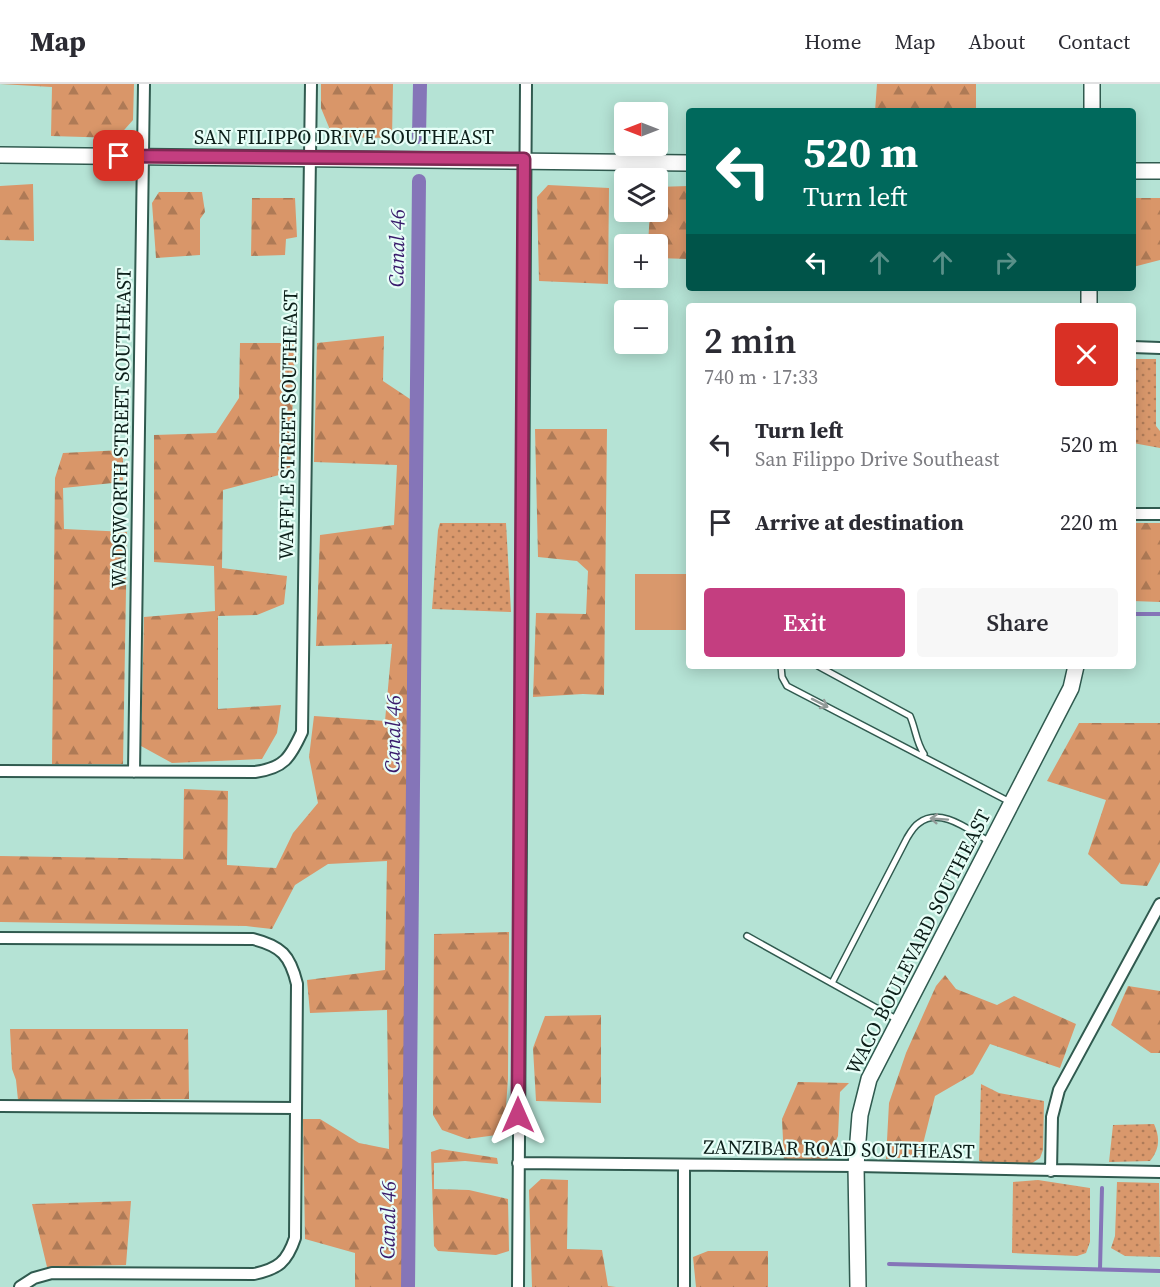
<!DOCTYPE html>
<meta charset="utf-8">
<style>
:root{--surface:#fff;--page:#f7f7f7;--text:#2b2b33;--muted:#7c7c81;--line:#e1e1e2;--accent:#c43e80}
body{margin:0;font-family:"Source Serif 4",serif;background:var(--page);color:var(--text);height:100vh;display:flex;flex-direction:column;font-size:22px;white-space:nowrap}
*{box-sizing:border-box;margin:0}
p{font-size:20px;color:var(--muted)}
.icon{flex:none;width:33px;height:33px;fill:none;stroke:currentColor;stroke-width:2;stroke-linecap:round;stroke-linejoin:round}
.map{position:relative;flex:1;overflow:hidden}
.side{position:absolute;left:686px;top:219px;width:450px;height:366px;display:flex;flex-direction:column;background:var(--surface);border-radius:6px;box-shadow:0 3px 15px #0003}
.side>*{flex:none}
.top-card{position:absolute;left:686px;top:24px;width:450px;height:183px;border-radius:6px;box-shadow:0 3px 15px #0003;background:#00695c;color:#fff;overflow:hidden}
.needle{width:39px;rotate:270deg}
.fabs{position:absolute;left:614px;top:18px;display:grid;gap:12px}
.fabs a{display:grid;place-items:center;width:54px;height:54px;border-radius:6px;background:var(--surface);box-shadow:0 3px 15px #0003;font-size:30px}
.pin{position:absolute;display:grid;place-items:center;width:51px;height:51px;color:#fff;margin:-26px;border-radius:12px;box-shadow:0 3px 9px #0006}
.me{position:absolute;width:66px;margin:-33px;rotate:0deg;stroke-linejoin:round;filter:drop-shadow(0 0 4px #0008)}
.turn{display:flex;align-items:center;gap:21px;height:126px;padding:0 18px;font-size:27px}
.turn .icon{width:78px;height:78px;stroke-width:2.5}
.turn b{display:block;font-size:42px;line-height:51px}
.lanes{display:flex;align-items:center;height:57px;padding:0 18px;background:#0003;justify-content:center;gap:30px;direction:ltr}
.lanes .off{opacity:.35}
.round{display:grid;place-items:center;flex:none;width:63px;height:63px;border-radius:6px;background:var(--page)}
.headline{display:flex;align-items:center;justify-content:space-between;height:102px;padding:0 18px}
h1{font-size:36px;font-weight:600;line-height:45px}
.cta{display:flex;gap:12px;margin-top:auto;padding:12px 18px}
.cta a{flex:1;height:69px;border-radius:6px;background:var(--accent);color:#fff;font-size:24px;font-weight:600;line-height:69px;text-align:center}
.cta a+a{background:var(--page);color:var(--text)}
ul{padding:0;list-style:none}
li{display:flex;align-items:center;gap:18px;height:78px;padding:0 18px}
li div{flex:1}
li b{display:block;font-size:22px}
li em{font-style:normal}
header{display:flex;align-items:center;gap:36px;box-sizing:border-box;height:84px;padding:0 30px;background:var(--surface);border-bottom:2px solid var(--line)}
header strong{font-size:28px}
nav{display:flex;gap:33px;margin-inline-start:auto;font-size:21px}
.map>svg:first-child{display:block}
</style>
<header>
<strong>Map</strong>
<nav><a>Home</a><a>Map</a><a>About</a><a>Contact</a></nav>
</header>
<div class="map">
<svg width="1160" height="1203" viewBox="0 0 1160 1203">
<defs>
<pattern id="grass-dots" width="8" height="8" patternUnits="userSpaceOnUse" patternTransform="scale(1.5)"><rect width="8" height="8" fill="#d9986c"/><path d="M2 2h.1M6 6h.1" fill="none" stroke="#ae7b58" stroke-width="1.8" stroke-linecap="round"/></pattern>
<pattern id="forest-firs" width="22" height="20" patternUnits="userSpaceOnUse" patternTransform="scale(1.5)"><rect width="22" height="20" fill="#d99669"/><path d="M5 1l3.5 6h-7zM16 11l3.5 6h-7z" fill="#ae7a56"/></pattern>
</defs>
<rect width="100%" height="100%" fill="#b5e3d5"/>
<path fill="url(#grass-dots)" d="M1132,275H1156V342L1160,347V364L1133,359Z
M440,439H506L511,528L432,525L438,446Z
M981,1000L999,1009L1044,1017L1043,1066L1040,1074L1029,1081L990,1080L979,1077Z
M1154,1040C1160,1053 1160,1065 1150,1077L1109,1078L1113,1041Z
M1038,1096L1090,1104V1158L1086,1169L1077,1172L1012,1169L1013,1098Z
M1117,1098L1159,1099L1160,1173L1125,1172L1111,1164L1115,1152Z"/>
<path fill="url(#forest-firs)" d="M0,0H134L133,36L117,54L51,52L52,3Z
M321,0H393L392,54L333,53L321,24Z
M877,0H976V27H875Z
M33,100L34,157L0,156V102Z
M548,101L609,104L608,200L539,197L537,113Z
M688,102V175L657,174V160H648L650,128H657V103Z
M159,108H202L205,128L200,135V171L156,174L152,119Z
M252,114H295L297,153L286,155L285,171L251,172Z
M1133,114H1160V176L1133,183Z
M384,252L383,297L413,317L404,1203H355V1169L305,1155L303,1035H320L359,1059L389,1065L387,926L310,929L307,896L385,886L387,777L328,780L295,801L272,845L246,842L0,838V772L183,775L184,705L228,707L227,781L276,784L293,749L318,719L309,673L314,632L385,637L392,560L316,562L320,451L394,441L397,381L314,378L317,259Z
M240,259H295L290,388L223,406L222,484L287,492L284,520L257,531L218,532V625L281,621L277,649L262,675L172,679L141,662L144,533L215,527L214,482L154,478V351L216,349L239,314Z
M535,345H607L604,611L583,610L533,613L536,529L586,530L588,487L577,477L538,473Z
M123,366V398L63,404L64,445L127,448L123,680H52L55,394L63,369Z
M1133,439H1160V518L1133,517Z
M1079,639H1160V778L1147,802L1121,800L1088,770L1106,716L1047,697Z
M509,848L508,995L504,1050L467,1055L442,1046L433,1031L434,850Z
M945,891L956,905L997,921L1014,912L1076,940L1060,984L990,960L973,990L935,1012L920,1072L886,1075L889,1019L906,969L936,902Z
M1128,902L1160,907V969H1151L1111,941Z
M601,931V1019L536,1017L533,964L545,932Z
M10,945H188L189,1015L18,1016L16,996L12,985Z
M798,998L849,999L840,1008L838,1052L827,1076L784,1077L782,1035Z
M440,1065L497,1074L498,1080L465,1077L434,1079V1105L469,1106L508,1115L509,1167L496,1171L438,1167L434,1162L431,1068Z
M541,1095L568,1096L567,1165L602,1166L608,1202L616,1203H532L529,1106Z
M131,1117L126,1181L47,1183L32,1120Z
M708,1167H768V1203H696L693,1173Z"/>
<path fill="#d9986c" d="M635,490H688V546H635Z"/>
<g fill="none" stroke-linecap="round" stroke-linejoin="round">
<path stroke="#8575b8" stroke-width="4" d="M1132,530H1160
M889,1180L1160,1187
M1100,1185L1102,1104"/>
<path stroke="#8575b8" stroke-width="14" d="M419,53L420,0
M408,1203L419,97"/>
<defs>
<path id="lane" d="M781,582L782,593L787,602L1010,718
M818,582L910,632C916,646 916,658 924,670
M747,852L898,936
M832,899L907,754C910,749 914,742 919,739C941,722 970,747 990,758"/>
<path id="street" d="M1132,263L1160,264
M1132,430H1160
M0,687L255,688C284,684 290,674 302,648L311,0
M134,688L144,0
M0,854L253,855C281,862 290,871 297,900L295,1154C287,1178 278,1185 254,1190L52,1189L34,1194L20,1203
M0,1022L296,1024
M518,1079L856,1082L1160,1088
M1051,1087L1052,1033L1059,1006L1160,820
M518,1203L526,0
M684,1203V1081"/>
<path id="secondary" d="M1092,27V0
M0,71L688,79
M1132,87H1160
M1089,222V204
M858,1203L856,1082L860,1031L869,995L1071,604L1076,582"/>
</defs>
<use href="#lane" stroke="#305a4f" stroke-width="8"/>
<use href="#street" stroke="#305a4f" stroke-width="14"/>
<use href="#secondary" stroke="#305a4f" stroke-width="18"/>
<use href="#lane" stroke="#fff" stroke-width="5"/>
<use href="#street" stroke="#fff" stroke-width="10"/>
<use href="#secondary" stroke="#fff" stroke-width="15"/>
</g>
<defs><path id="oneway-shaft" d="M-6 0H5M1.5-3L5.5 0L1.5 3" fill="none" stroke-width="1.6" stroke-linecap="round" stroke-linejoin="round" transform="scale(1.5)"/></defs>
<g stroke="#929a98">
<use href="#oneway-shaft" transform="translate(820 619) rotate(27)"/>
<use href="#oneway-shaft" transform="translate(939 735) rotate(-176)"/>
</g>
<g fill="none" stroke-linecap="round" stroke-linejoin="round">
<defs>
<path id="route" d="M119,72L524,75L518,1031"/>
</defs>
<use href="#route" stroke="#7f2853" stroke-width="15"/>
<use href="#route" stroke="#c43e80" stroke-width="10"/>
</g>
<g text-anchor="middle" stroke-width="4.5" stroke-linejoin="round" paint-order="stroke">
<g font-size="20" fill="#0c1e19" stroke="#e7fef7">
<text x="344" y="60">SAN FILIPPO DRIVE SOUTHEAST</text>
<text transform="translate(288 341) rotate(-89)" y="7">WAFFLE STREET SOUTHEAST</text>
<text transform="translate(121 344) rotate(-89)" y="7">WADSWORTH STREET SOUTHEAST</text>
<text transform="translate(918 858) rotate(-63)" y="7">WACO BOULEVARD SOUTHEAST</text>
<text transform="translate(839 1065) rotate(1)" y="7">ZANZIBAR ROAD SOUTHEAST</text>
</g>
<g font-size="21" font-style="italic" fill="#381a6b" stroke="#e7fef7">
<text transform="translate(397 164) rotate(-89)" y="7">Canal 46</text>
<text transform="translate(393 650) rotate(-89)" y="7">Canal 46</text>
<text transform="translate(388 1136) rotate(-89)" y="7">Canal 46</text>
</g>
</g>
</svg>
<div class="fabs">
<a><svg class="needle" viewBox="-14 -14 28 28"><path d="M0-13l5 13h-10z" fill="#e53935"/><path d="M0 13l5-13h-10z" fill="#7c7c81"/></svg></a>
<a><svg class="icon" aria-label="layers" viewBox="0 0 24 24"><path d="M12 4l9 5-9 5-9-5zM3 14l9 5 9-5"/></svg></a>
<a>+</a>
<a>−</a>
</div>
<div class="pin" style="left:119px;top:72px;background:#d93025"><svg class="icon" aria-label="arrive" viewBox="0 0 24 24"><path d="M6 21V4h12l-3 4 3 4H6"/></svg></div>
<svg class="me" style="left:518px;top:1031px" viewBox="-20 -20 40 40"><path d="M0-17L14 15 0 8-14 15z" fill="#c43e80" stroke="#fff" stroke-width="4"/></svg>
<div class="top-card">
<div class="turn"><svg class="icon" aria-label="left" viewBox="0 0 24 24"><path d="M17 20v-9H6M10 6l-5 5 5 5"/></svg><div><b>520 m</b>Turn left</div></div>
<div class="lanes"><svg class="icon" aria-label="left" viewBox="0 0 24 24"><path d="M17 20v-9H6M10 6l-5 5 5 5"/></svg><svg class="icon off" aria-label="ahead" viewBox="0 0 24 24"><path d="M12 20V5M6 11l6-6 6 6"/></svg><svg class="icon off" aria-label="ahead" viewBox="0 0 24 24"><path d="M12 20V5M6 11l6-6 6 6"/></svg><svg class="icon off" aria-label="right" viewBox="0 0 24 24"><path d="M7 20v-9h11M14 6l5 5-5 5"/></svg></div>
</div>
<section class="side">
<div class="headline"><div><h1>2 min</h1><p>740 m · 17:33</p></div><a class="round" style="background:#d93025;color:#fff"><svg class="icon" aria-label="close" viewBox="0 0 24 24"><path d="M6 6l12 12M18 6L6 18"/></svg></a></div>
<ul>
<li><svg class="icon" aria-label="left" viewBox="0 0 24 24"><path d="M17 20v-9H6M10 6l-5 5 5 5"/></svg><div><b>Turn left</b><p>San Filippo Drive Southeast</p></div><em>520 m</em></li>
<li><svg class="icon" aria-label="arrive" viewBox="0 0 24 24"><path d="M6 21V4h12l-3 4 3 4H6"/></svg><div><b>Arrive at destination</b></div><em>220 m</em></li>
</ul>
<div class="cta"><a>Exit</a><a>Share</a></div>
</section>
</div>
